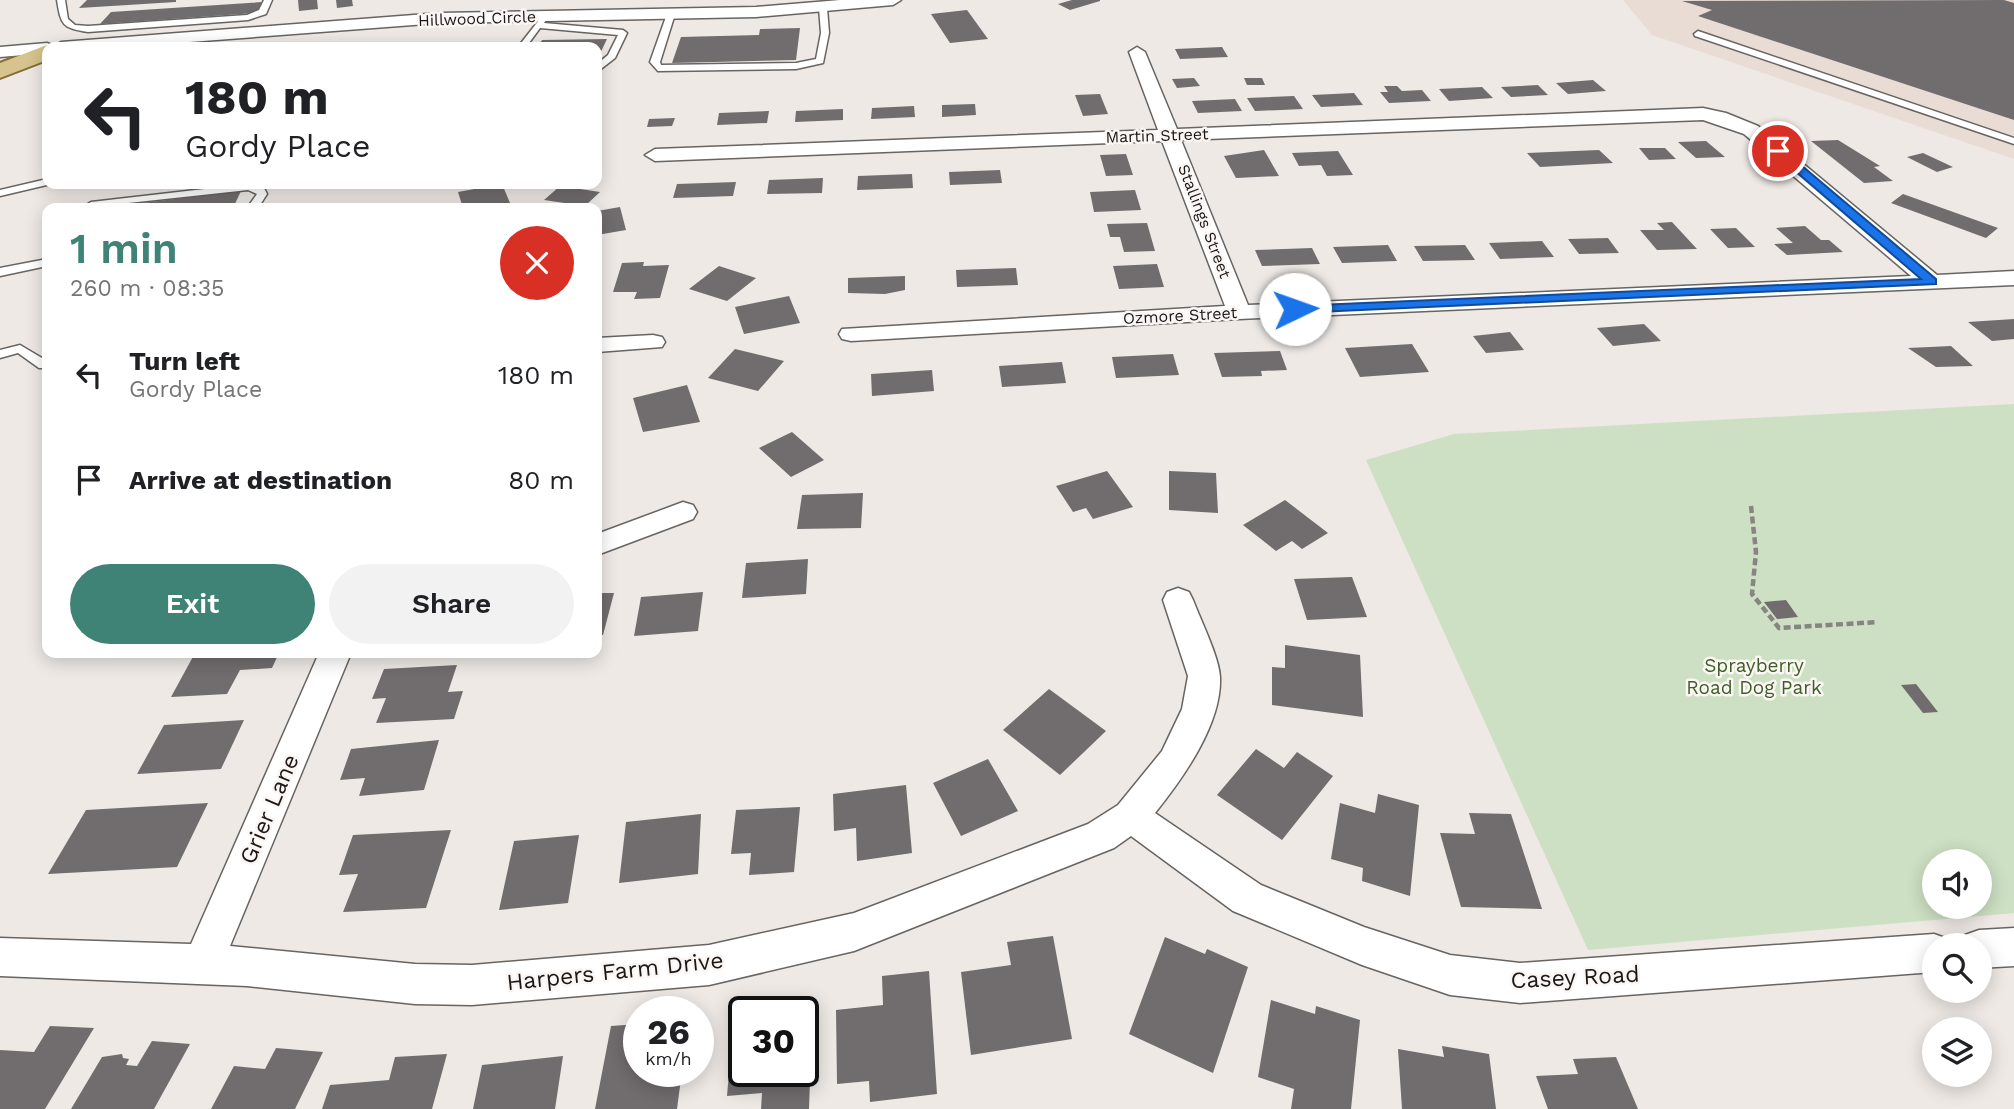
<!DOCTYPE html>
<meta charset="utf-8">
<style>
:root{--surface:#fff;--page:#f2f2f2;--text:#202124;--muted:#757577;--accent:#3f8376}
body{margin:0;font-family:"Work Sans",sans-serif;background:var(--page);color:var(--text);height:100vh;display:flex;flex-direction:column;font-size:26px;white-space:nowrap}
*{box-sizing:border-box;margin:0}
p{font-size:23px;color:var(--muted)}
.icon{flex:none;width:38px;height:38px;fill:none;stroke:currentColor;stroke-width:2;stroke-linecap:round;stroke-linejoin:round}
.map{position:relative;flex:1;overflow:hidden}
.panel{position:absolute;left:42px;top:203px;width:560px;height:455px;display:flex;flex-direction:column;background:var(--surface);border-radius:14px;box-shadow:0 4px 18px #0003}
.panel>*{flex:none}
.banner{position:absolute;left:42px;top:42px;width:560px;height:147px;border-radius:14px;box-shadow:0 4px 18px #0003;background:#fff;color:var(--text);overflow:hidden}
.fabs{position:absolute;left:1922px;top:849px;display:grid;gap:14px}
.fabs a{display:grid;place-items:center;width:70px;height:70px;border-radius:50%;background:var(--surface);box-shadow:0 4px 18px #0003;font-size:35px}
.speed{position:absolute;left:623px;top:996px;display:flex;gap:14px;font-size:35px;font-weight:700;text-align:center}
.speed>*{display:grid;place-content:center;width:91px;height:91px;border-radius:50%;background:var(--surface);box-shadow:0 4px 18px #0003;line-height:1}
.speed small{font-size:18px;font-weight:400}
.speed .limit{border:4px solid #111;border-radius:10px;background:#fff;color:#111}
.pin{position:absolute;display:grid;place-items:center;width:60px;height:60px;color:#fff;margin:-30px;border:4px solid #fff;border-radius:50%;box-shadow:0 2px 7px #0007}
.me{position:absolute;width:77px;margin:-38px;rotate:87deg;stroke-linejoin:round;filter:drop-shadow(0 0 5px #0008)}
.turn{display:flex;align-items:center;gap:24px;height:147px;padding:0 28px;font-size:32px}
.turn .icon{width:91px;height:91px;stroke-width:2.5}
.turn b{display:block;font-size:49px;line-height:60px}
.round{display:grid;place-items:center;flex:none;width:74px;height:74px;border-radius:37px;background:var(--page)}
.summary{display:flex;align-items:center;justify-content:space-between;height:119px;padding:0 28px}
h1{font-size:42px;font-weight:600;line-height:52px;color:var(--accent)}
.cta{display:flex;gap:14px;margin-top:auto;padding:14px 28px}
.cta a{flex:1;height:80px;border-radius:42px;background:var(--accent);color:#fff;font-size:28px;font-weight:600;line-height:80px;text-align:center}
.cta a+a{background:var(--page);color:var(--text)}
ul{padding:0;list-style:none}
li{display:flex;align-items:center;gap:21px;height:105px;padding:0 28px}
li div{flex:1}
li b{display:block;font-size:26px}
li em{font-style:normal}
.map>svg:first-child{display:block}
</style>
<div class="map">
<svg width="2014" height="1109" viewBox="0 0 2014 1109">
<rect width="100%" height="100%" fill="#eee9e5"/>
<path fill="#e8dcd4" d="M1623,0H2014V159L1652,35Z"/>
<path fill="#cde0c3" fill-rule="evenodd" d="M2014,404V913L1588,950L1366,460L1454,434ZM1934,861H1979V906H1934Z"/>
<path fill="#716c6e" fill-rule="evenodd" d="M87,0H176V2L79,8Z
M298,0H317L318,9L299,11Z
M336,0H352L353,6L337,8Z
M1072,0H1100V1L1070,10L1058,4Z
M2004,0L2014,3V120L1698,16L1712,10L1682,1Z
M263,2L255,13L100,24L111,12Z
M967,10L988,39L950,43L931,14Z
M800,28L796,60L672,63L681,37L759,35L760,29Z
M607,39L597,60V47H538L542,40Z
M1222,47L1228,57L1180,59L1175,49Z
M1194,78L1200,86L1177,88L1172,79Z
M1244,78H1262L1265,85H1247Z
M1593,80L1606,91L1568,94L1556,83Z
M1538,85L1548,95L1511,97L1501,87Z
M1384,86H1397L1402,91L1422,90L1431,101L1389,103L1380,92H1388Z
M1482,87L1493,98L1449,101L1439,89Z
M1354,93L1363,105L1321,107L1312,95Z
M1100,94L1108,114L1083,116L1075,95Z
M1294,96L1303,109L1255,111L1247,98Z
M1235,99L1242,111L1198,113L1192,101Z
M975,104L976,115L942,117V105Z
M914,106L915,117L871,119L872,108Z
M843,109V120L795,122L796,111Z
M769,111L767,123L717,125L719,113Z
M675,118L672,126L647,127L649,119Z
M1838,140L1880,166L1874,167L1893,181L1864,183L1811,141Z
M1706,141L1725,157L1696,158L1678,142Z
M1639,148H1665L1676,159L1649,160Z
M1264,150L1279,176L1236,178L1224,156Z
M1599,150L1613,163L1540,167L1527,153Z
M1338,151L1353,175L1327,176L1321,165L1299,166L1292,153Z
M1923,153L1953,167L1937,172L1907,157Z
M1126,154L1133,175L1106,176L1100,155Z
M1000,170L1002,183L950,185L949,172Z
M912,174L913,188L857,190L858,176Z
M823,178L822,193L767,194L769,180Z
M736,182L733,196L673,198L677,184Z
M502,184L510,203L487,208H463L458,192Z
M560,186L600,192L585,206L544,200Z
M1135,190L1141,210L1094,212L1090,192Z
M241,191L233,208H131L134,204Z
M1903,194L1998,228L1986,238L1891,203Z
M620,207L626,230L597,235V211Z
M1672,222L1697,249L1657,250L1640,230H1664L1657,223Z
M1147,223L1155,251L1124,252L1120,237H1110L1107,224Z
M1805,226L1821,240H1829L1843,252L1787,255L1774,244L1793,243L1776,228Z
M1736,228L1755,247L1728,248L1710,229Z
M1608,238L1619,253L1579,254L1568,239Z
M1542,241L1554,257L1500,259L1489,243Z
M1388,245L1397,261L1342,263L1333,247Z
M1465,245L1475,260L1423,261L1414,246Z
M1312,248L1320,264L1262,266L1255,250Z
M644,262L643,266L669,265L660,298L634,299L637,292H613L622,263Z
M1157,264L1164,287L1119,289L1113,266Z
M719,266L756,278L727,301L689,289Z
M1016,268L1018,285L957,287L956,270Z
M905,276V290L885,294L848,293V278Z
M789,296L800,323L744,334L735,307Z
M2014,319V339L1992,341L1968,322Z
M1644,324L1661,341L1613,346L1597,328Z
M1510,332L1524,350L1486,353L1473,336Z
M1412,344L1429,372L1360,377L1345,348Z
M1951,346L1973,366L1936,367L1908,348Z
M735,349L784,361L758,391L708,378Z
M1280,351L1287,370L1261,371L1262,376L1222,377L1214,353Z
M1173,354L1179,375L1116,378L1112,357Z
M1062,362L1066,383L1002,387L999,366Z
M932,370L934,391L872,396L871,374Z
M687,385L700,422L643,432L633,398Z
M792,432L824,460L791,477L759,448Z
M1107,471L1133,507L1093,519L1086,508L1073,512L1056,486Z
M1169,471L1216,473L1218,513L1169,510Z
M863,493L861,528L797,529L802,495Z
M1285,500L1328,533L1302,549L1292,541L1276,551L1243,525Z
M808,559L806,594L742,598L746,563Z
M1352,577L1367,617L1307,620L1294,579Z
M703,592L698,631L634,636L641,597Z
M597,593H614L603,635H597Z
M1786,600L1798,617L1777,619L1764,602Z
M1285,645L1360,655L1363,717L1272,705V667L1285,668Z
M195,653H279L272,668L240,670L227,694L171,697Z
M457,665L448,692L463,691L454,719L376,723L386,698L372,699L384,669Z
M1916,684L1938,712L1923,713L1901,685Z
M1049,689L1106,731L1060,775L1003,730Z
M244,720L221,769L137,774L164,725Z
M439,740L424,790L359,796L365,778L340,780L351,749Z
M1256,749L1284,768L1297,752L1333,776L1282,840L1217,795Z
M988,759L1018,811L961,836L933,783Z
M906,785L912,853L857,861L856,828L834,831L833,794Z
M1378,794L1419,805L1410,896L1362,881L1363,868L1331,859L1340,803L1375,813Z
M208,803L177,867L48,874L86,810Z
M800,807L794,872L749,875L751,853L731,854L736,810Z
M1469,813L1511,814L1542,909L1461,907L1440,833L1475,834Z
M701,814L698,874L619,883L626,822Z
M451,830L426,908L343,912L358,874L339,875L353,835Z
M579,835L568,903L499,910L514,841Z
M1053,936L1072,1039L971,1055L961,972L1011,965L1007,942Z
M1165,937L1205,954L1207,949L1248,967L1213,1073L1129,1034Z
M929,971L937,1094L870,1102L869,1081L837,1084L836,1010L883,1005L882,976Z
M813,997L809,1109H761L762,1093L727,1096L735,1003ZM744,1012H803V1071H744Z
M1271,1000L1315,1014L1316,1006L1360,1020L1351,1109H1291L1294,1089L1258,1077Z
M639,1024V1071H682L677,1109H595L611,1026Z
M50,1026L94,1028L45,1109H0V1050L34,1052Z
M152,1041L190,1044L154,1109H71L102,1057L122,1054L123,1058L129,1059L126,1065L137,1066Z
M1442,1046L1489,1054L1496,1109H1402L1398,1049L1444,1057Z
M276,1048L323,1052L295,1109H211L234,1066L265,1069Z
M447,1054L432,1109H322L330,1085L389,1080L395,1057Z
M563,1056L555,1109H473L482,1065Z
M1616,1057L1638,1109H1548L1536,1076L1578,1074L1573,1059Z"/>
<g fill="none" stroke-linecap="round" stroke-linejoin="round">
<defs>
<path id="service" d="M57,0H65L68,19L75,25L88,26L247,15L259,10L264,0H272L266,14L248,20L88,32C62,28 61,25 57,0Z
M823,6L827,8L829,33L823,63L796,69L658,71L650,62L667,14L671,11L675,14L660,62L661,65L796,63L816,59L821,33L819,8Z
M543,15L547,18L544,23L623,30L627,33L615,58L597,72V64L608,55L618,35L540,28L526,47H518Z
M1698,31L2014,138V144L1695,36L1694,34Z
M47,179V184H51L0,196V190Z
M248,184L264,188L267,194L258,208H247L257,194L248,190L82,208L91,202Z
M47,259V266L0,276V268Z
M20,345L47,361V368H39L18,353L0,358V350Z"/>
<path id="minor" d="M840,0H901L893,5L756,17L440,23L123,47H47V53L0,57V47L47,43L54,46L61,42L440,13L756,7Z
M1137,47L1145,52L1177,129L1703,108L1726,113L1758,126L1937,275L2014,271V285L1239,319L851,341L842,339L839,334L842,329L1225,306L1162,141L655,161L645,155L655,149L1158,130L1129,52ZM1703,120L1744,134L1911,276L1248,305L1181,140Z
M653,335L662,337L665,342L662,347L597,352V338Z
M683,502L693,505L697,512L693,519L597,555V534Z
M1178,588L1189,592L1193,600C1201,621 1219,657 1220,677C1222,724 1183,778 1155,813L1261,885L1364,927L1450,955L1520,963L1934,934L1948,939L1951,945H1934V972L1520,1003L1450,995L1362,965L1233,911L1131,836L1114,848L854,951L709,985L472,1005L415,1004L247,986L0,976V938L191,944L319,653H351L230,946L415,964L472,965L709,945L854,913L1088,824L1118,805L1162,751L1182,709L1188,676L1163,600L1167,592Z
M2014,928V966L1979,968V945H1961L1965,935L1979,930Z"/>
<path id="primary" d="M47,45L54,47H47V60L0,78V63Z"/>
</defs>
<use href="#service" stroke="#686461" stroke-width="3"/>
<use href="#minor" stroke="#686461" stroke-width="3"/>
<use href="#primary" stroke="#836d32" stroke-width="4"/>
<path stroke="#888482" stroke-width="4.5" stroke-dasharray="7 3.5" stroke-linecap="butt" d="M1751,506L1756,552L1752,594L1779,628L1878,622"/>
<use href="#service" fill="#fff" fill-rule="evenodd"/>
<use href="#minor" fill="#fff" fill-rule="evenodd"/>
<use href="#primary" fill="#d6c38d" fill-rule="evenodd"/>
</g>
<path fill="#1a73e8" stroke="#114b97" stroke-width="2" d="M1774,149H1782L1936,279V284L1295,313L1289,309L1295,306L1921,279L1774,153Z"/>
<g text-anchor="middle" stroke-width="5" stroke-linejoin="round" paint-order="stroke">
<g font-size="16" fill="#1a1817" stroke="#fbf6f3">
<text transform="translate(477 18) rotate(-2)" y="6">Hillwood Circle</text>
<text transform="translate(1157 135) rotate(-2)" y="6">Martin Street</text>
<text transform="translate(1205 221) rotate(69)" y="6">Stallings Street</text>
<text transform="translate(1180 315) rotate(-3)" y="6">Ozmore Street</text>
</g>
<g font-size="19" fill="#3d5e28" stroke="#fbf6f3">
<text x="1754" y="672">Sprayberry<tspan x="1754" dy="22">Road Dog Park</tspan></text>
</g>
<g font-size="23" fill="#1a1817" stroke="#fbf6f3">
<text transform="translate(269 809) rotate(-67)" y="8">Grier Lane</text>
<text transform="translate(615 971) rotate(-6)" y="8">Harpers Farm Drive</text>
<text transform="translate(1575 977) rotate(-3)" y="8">Casey Road</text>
</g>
</g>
</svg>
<div class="fabs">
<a><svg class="icon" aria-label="sound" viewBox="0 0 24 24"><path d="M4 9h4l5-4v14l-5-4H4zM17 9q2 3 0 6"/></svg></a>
<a><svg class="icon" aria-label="search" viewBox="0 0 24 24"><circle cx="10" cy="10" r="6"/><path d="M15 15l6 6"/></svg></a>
<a><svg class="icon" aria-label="layers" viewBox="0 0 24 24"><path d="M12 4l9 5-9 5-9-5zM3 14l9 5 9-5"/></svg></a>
</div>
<div class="speed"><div>26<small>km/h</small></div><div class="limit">30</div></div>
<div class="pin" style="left:1778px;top:151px;background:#d93025"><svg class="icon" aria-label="arrive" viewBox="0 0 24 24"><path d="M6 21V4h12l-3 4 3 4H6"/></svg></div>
<svg class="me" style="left:1295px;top:309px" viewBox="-20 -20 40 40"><circle r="19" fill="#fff"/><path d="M0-13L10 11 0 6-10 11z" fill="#1a73e8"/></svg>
<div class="banner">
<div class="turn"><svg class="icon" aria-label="left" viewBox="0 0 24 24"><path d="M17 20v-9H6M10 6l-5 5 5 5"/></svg><div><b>180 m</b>Gordy Place</div></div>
</div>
<section class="panel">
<div class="summary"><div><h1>1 min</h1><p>260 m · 08:35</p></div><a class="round" style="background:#d93025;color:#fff"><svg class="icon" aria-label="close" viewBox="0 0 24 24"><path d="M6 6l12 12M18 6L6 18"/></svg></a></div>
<ul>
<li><svg class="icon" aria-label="left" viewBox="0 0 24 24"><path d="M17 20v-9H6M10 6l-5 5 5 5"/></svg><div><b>Turn left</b><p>Gordy Place</p></div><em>180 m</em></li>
<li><svg class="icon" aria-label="arrive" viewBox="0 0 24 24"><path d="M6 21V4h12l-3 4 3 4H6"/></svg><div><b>Arrive at destination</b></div><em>80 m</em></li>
</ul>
<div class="cta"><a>Exit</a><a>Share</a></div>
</section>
</div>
